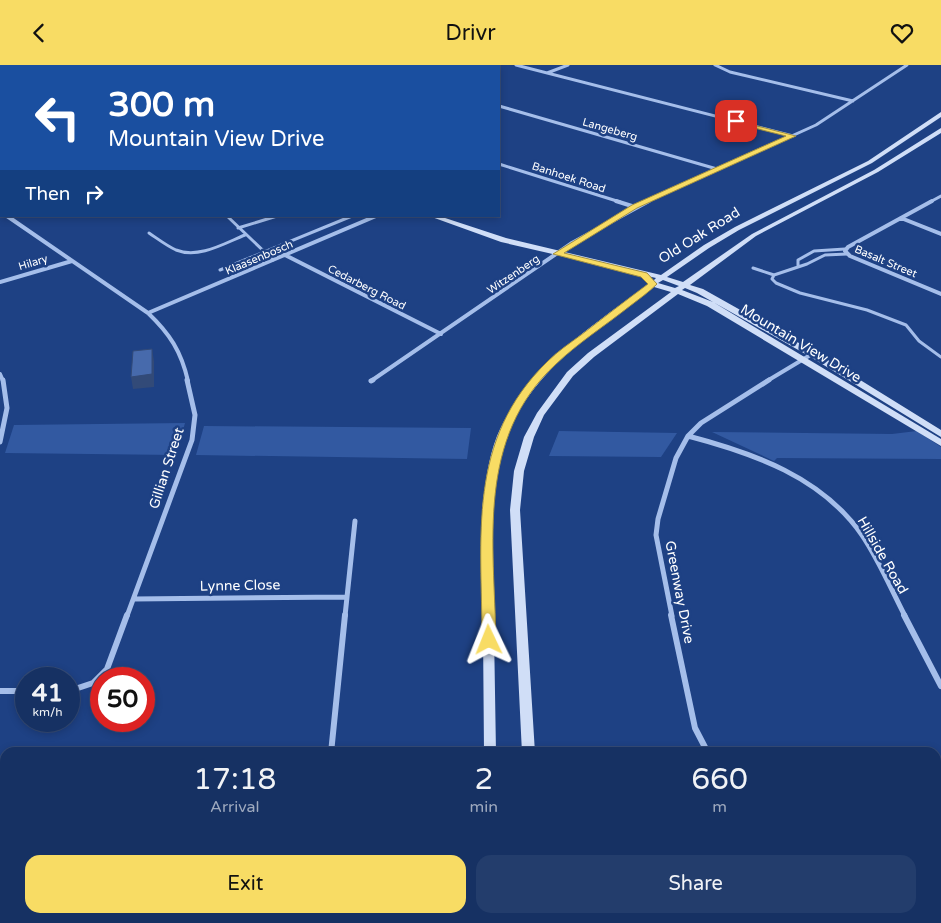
<!DOCTYPE html>
<style>
:root{--surface:#163163;--page:#233d6c;--text:#f1f3f6;--muted:#9ea9be;--line:#354c78;--accent:#f8dc64}
body{margin:0;font-family:"Varela Round",sans-serif;background:var(--page);color:var(--text);height:100vh;display:flex;flex-direction:column;font-size:19px;white-space:nowrap}
*{box-sizing:border-box;margin:0}
p{font-size:16px;color:var(--muted)}
.icon{flex:none;width:28px;height:28px;fill:none;stroke:currentColor;stroke-width:2;stroke-linecap:round;stroke-linejoin:round}
.map{position:relative;flex:1;overflow:hidden}
.panel{position:absolute;left:0px;top:682px;width:941px;height:176px;display:flex;flex-direction:column;background:var(--surface);border-radius:15px 15px 0 0;box-shadow:0 2px 8px #0003,0 0 0 1px var(--line)}
.panel>*{flex:none}
.top-card{position:absolute;left:0px;top:0px;width:500px;height:152px;box-shadow:0 2px 8px #0003,0 0 0 1px var(--line);background:#1a4fa0;color:#fff;overflow:hidden}
.speed{position:absolute;left:15px;top:602px;display:flex;gap:10px;font-size:25px;font-weight:700;text-align:center}
.speed>*{display:grid;place-content:center;width:65px;height:65px;border-radius:50%;background:var(--surface);box-shadow:0 2px 8px #0003,0 0 0 1px var(--line);line-height:1}
.speed small{font-size:12px;font-weight:400}
.speed .limit{border:8px solid #d22;background:#fff;color:#111}
.pin{position:absolute;display:grid;place-items:center;width:42px;height:42px;color:#fff;margin:-21px;border-radius:10px;box-shadow:0 2px 8px #0006}
.me{position:absolute;width:55px;margin:-28px;rotate:358deg;stroke-linejoin:round;filter:drop-shadow(0 0 4px #0008)}
.turn{display:flex;align-items:center;gap:18px;height:105px;padding:0 25px;font-size:22px}
.turn .icon{width:65px;height:65px;stroke-width:2.5}
.turn b{display:block;font-size:35px;line-height:42px}
.then{display:flex;align-items:center;height:48px;padding:0 25px;background:#0003;gap:10px;font-size:19px}
.eta{display:flex;justify-content:space-evenly;align-items:center;height:85px;text-align:center}
.eta b{font-size:30px;font-weight:600;line-height:35px}
.button{display:flex;gap:10px;margin-top:auto;padding:10px 25px}
.button a{flex:1;height:58px;border-radius:15px;background:var(--accent);color:#111;font-size:20px;font-weight:600;line-height:58px;text-align:center}
.button a+a{background:var(--page);color:var(--text)}
header{display:flex;justify-content:space-between;align-items:center;height:65px;padding:0 25px;background:var(--accent);color:#111;font-size:22px;font-weight:600}
.map>svg:first-child{display:block}
</style>
<header><svg class="icon" aria-label="back" viewBox="0 0 24 24"><path d="M15 5l-7 7 7 7"/></svg>Drivr<svg class="icon" aria-label="heart" viewBox="0 0 24 24"><path d="M12 20l-8-8c-3-5 5-10 8-4 3-6 11-1 8 4z"/></svg></header>
<div class="map">
<svg width="941" height="858" viewBox="0 0 941 858">
<rect width="100%" height="100%" fill="#1e4184"/>
<path fill="#3259a1" d="M185,358L176,390L5,388L14,360Z
M204,361L471,363L467,394L196,390Z
M559,366L677,368L661,392L549,391Z
M917,366L941,382V394L777,393L774,396L712,367L892,369Z"/>
<g fill="none" stroke-linecap="round" stroke-linejoin="round">
<path stroke="#a5beea" stroke-width="3" d="M227,151L273,195
M238,163L277,151
M149,168C158,174 167,181 176,185C199,194 225,178 245,170
M847,189L825,190L807,199L774,210L772,214L776,218L800,228L867,245L906,260L919,276L941,292
M798,201V195L814,186L845,184
M753,203L774,210
M220,205L352,151"/>
<path stroke="#a5beea" stroke-width="3" d="M516,0L793,71
M715,0L730,7L853,36
M364,1L376,0
M547,8L568,0
M499,41L717,104
M499,99L620,137
M646,137L816,60L907,0
M930,137L941,131"/>
<path stroke="#a5beea" stroke-width="4" d="M616,136L635,142
M932,136L848,182L845,186L850,191L941,229
M7,151L148,248C170,269 181,286 188,316
M901,153L941,169
M285,190L441,269
M0,217L72,196
M148,248L376,151
M0,309L3,316
M371,316L572,178L649,136
M767,316L812,289"/>
<path stroke="#a5beea" stroke-width="5" d="M371,316L373,315
M688,371C753,388 822,412 862,470C879,495 891,524 905,551
M0,377L7,343L3,315
M134,534L347,532
M127,551L192,375L195,350L187,315
M345,551L355,456
M672,551L656,470L658,454L676,393L688,371L701,358L769,315"/>
<path stroke="#a5beea" stroke-width="6" d="M671,550L695,663L708,688
M904,550L941,621
M0,626H26
M69,626L93,618L107,604L127,550
M331,688L345,550
M856,854L862,858"/>
<path fill="#d0def7" fill-rule="evenodd" d="M60,0H71L72,1H62Z
M941,47V52L872,98L739,165L709,183L667,212L683,217L752,169L874,105L941,63V68L878,107L756,171L690,220L703,224L815,287L941,365V372L809,291L697,228L685,223L682,225L713,237L941,374V381L707,241L678,229L594,292L573,311L544,350L534,372L524,406L520,445L535,688H522L510,445L514,406L524,372L537,348L567,307L588,288L671,227L654,222C599,264 530,305 506,374C497,397 494,421 492,445L496,688H484L482,445C485,420 488,394 497,371C525,303 592,262 648,219L646,217L647,215L653,216L656,213L501,177L429,151H439L506,173L661,210L704,180L735,162L868,96ZM663,215L679,221L675,223L658,218Z
M485,854H499V858H485Z
M532,854H546V858H532Z"/>
</g>
<path fill="#324a78" d="M0,11H1V24L0,25Z
M152,284L154,296V322L133,324L131,312Z"/>
<path fill="#476aac" stroke="#324a78" d="M0,0H51L52,1H1V11H0Z
M152,284V309L131,312L133,286Z"/>
<path fill="#f8dc64" stroke="#a18f41" d="M734,55L796,71L637,143L564,188L647,208L657,219C649,227 639,234 630,241C606,260 578,278 556,299C476,373 494,478 496,575L494,578H484L482,575C482,472 466,375 548,296C558,286 570,278 581,270C603,253 625,236 648,219L641,212L553,189L632,140L786,71L734,58Z"/>
<g text-anchor="middle" stroke-width="5" stroke-linejoin="round" paint-order="stroke">
<g font-size="11" fill="#fff" stroke="#1e4184">
<text transform="translate(610 64) rotate(16)" y="4">Langeberg</text>
<text transform="translate(569 112) rotate(18)" y="4">Banhoek Road</text>
<text transform="translate(259 192) rotate(-23)" y="4">Klaasenbosch</text>
<text transform="translate(886 196) rotate(23)" y="4">Basalt Street</text>
<text transform="translate(33 197) rotate(-17)" y="4">Hilary</text>
<text transform="translate(513 209) rotate(-34)" y="4">Witzenberg</text>
<text transform="translate(367 222) rotate(27)" y="4">Cedarberg Road</text>
</g>
<g font-size="14" fill="#fff" stroke="#1e4184">
<text transform="translate(699 170) rotate(-32)" y="5">Old Oak Road</text>
<text transform="translate(801 278) rotate(31)" y="5">Mountain View Drive</text>
<text transform="translate(166 403) rotate(-72)" y="5">Gillian Street</text>
<text transform="translate(883 490) rotate(60)" y="5">Hillside Road</text>
<text transform="translate(240 520) rotate(-1)" y="5">Lynne Close</text>
<text transform="translate(680 527) rotate(79)" y="5">Greenway Drive</text>
</g>
</g>
</svg>
<div class="speed"><div>41<small>km/h</small></div><div class="limit">50</div></div>
<div class="pin" style="left:736px;top:56px;background:#d93025"><svg class="icon" aria-label="arrive" viewBox="0 0 24 24"><path d="M6 21V4h12l-3 4 3 4H6"/></svg></div>
<svg class="me" style="left:489px;top:575px" viewBox="-20 -20 40 40"><path d="M0-17L14 15 0 8-14 15z" fill="#f8dc64" stroke="#fff" stroke-width="4"/></svg>
<div class="top-card">
<div class="turn"><svg class="icon" aria-label="left" viewBox="0 0 24 24"><path d="M17 20v-9H6M10 6l-5 5 5 5"/></svg><div><b>300 m</b>Mountain View Drive</div></div>
<div class="then">Then<svg class="icon" aria-label="right" viewBox="0 0 24 24"><path d="M7 20v-9h11M14 6l5 5-5 5"/></svg></div>
</div>
<section class="panel">
<div class="eta">
<div><b>17:18</b><p>Arrival</p></div>
<div><b>2</b><p>min</p></div>
<div><b>660</b><p>m</p></div>
</div>
<div class="button"><a>Exit</a><a>Share</a></div>
</section>
</div>
